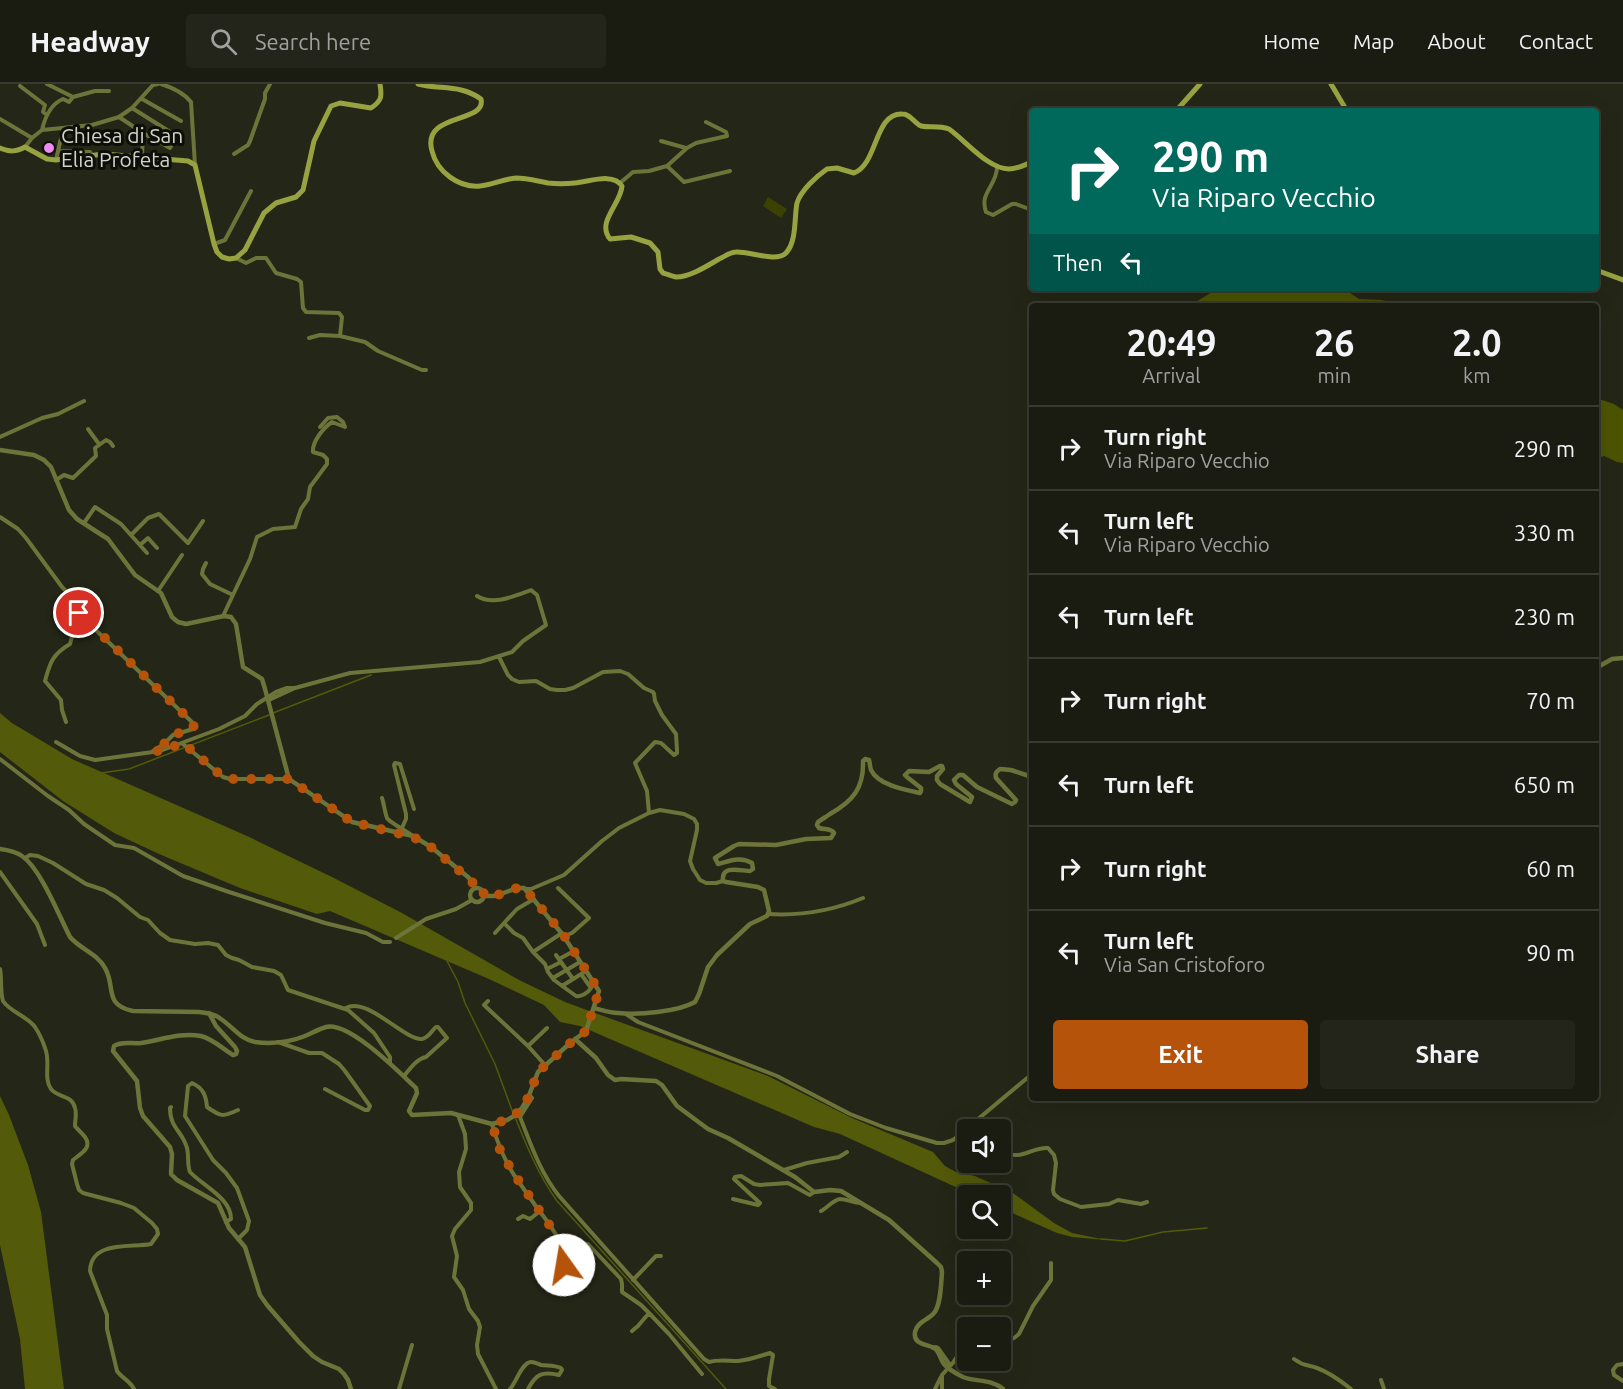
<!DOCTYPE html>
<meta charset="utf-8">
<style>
:root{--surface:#1b1c11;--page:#24251a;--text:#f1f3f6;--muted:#a0a19f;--line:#393a31;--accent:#b45309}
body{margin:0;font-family:Ubuntu,sans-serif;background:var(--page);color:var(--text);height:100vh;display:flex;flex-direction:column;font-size:22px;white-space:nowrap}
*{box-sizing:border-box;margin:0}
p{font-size:20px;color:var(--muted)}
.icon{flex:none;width:33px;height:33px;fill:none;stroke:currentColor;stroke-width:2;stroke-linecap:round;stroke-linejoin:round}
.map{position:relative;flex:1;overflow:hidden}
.panel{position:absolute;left:1029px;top:219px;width:570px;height:798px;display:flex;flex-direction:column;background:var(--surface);border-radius:6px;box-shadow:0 6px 24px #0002,0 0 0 2px var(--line)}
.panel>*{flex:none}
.top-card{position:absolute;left:1029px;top:24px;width:570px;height:183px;border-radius:6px;box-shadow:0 6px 24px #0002,0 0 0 2px var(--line);background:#00695c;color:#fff;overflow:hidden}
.fabs{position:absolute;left:957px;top:1035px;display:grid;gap:12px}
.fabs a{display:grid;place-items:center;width:54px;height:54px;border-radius:6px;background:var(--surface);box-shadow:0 6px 24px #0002,0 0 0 2px var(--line);font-size:30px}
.pin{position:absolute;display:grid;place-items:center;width:51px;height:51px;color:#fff;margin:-26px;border:3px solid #fff;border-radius:50%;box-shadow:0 2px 6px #0007}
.me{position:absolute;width:66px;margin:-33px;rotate:347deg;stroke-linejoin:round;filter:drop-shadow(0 0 4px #0008)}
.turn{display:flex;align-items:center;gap:21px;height:126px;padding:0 24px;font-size:27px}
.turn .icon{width:78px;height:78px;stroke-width:2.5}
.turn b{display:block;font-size:42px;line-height:51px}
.then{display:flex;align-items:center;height:57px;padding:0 24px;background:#0003;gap:12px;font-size:22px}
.eta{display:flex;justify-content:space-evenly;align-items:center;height:102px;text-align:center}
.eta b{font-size:36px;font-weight:700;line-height:42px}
.action{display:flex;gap:12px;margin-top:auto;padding:12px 24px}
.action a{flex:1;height:69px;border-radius:6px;background:var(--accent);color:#fff;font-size:24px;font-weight:700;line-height:69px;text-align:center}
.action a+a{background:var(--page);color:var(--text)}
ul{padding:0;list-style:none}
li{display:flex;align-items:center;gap:18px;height:84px;padding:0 24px;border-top:2px solid var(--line)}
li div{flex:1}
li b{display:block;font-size:22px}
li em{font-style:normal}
header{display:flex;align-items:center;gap:36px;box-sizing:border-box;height:84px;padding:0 30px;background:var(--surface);border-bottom:2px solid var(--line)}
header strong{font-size:28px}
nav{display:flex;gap:33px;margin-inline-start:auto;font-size:21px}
.search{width:420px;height:54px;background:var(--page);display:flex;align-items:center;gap:15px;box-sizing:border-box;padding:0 21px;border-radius:6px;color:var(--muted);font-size:22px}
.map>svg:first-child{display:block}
</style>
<header>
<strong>Headway</strong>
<div class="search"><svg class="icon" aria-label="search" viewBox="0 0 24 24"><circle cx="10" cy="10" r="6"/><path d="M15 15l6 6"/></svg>Search here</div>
<nav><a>Home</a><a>Map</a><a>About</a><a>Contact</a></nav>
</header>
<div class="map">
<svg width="1623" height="1305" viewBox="0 0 1623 1305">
<rect width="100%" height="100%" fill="#242617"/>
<path fill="#3b4100" d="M768,113L787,125L781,134L763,122Z"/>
<path fill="#4d5400" d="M1223,204H1232L1246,207L1270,204H1343L1359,215L1381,216L1401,220L1402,222H1189L1214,207Z
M1602,316L1614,320L1623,326V379L1617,378L1604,372L1596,375V318Z"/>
<path fill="#535a09" d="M0,629L12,639L72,675L247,752L332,793L402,829L519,896L565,918L768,992L852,1034L933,1068L945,1082L956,1088L975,1092L1013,1109L1054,1139L1072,1149L1106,1156L1072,1153L1057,1149L1001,1124L1000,1112L973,1111L840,1050L814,1043L580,942L560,938L544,921L489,895L330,827L317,830L240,804L159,770L114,749L63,717L0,668Z
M0,1012L9,1031L28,1081L41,1128L64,1305H25L20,1255L0,1161Z"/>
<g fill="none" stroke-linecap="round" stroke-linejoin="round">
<path stroke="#535a09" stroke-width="1.5" d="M273,629L371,591
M101,689L129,685L269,631
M447,877L458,898L465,919L495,980L513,1029
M515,1033C527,1063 538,1090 557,1117L726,1305
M1101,1155L1125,1157L1163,1148L1207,1144"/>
<path stroke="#6d743a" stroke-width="4" d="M47,0L73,13L95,7H109
M161,0C171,3 184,9 191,18L195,81
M20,2L45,21L43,28L47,31
M142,15L181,37
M119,33L143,49L170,64L175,55V51L132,24
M0,35L32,54
M42,46C45,33 51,20 63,15L69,18L73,13
M661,57L686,64
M25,63L32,54L42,46L92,41L119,33L132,24L153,1L158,0
M58,67L90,68L92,71
M234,70L248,61L250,57L265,15V9L270,0
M142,72L143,49
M56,76L63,45
M667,82L687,64L696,59L727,52L726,48L706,38
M997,83C997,102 979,108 986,128L993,131L1012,120H1016L1032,126
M620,99L633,88L649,87L667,82L684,98L730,87
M214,160L225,156L251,107
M236,174L246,179L256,174H266L276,189L297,195L301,198L303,224L306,228L339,229L342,233L340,252L365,258L378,267L422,286H426
M309,254L320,251L340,252
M88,345L99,360
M0,353L42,334L58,330L84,317
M56,396L64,391L73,394L96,372L95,364L106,356L110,358L113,362
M0,433L18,445L26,454L62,503L72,513L78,529L194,640L193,645L173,651L164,660L153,667
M84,439L95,423L121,440L147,469
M131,451L148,434L159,430L188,459L203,437
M140,461L148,454L157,464
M206,479L203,485L202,490L210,500L233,511
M158,507L182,471
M223,532L250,475L257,453L273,445L295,443L301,425L308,415L310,403L327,380V375L323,371L313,368C312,358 323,344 332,338L345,343L343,338L337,333L328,334L320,343
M499,573L508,591L512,595L519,598L536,597L550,605L557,606H565L573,604L603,588L620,587L628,590L644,604L653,608L654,610L655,617L662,631L676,650L677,666V669L674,671L661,659L655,658L635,679L647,707L649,729
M269,616L295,604L350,589L480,578L512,568L523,557L546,541L537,511L531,506C515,512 493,522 477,512
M66,638L62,626L61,616L45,597C50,578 53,570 70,560L75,541L74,532L79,529
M56,658L80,672L95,676L160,667L219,645L245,632L257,620L276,608L287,604H295
M183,660L223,693L230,695H289
M0,675L48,712L69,726L84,740L115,761L134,764L183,792L229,808L325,839L366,849L383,858H390
M382,714C384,720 385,729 387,734C389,738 408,748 413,752
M402,744L406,735V730L394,681L395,679L400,680L414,725
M25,774L30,771L38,772L53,779L86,800L104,806L117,814L140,833L148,836L160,849L170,856L195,860L208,859L218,861L226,871L232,874L239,876L252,883L274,887L281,891L288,906L348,926L374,949L390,973V978
M0,788L37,840L45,861
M558,804L589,834L572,849L564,852
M525,805H531L564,791L602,757L619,744L649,729L660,726L684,730L694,735L697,740V746L690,777L693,785L700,796L706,799H716L723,797
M768,830C800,832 834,826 863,814
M504,839L517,825L534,815
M495,849L504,839L514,849L523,854L533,868L545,880L548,888L554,896L576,912C581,913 588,909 591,904L581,890
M396,854L426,835L456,825L472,816
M533,868L562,849
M556,871L573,895
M559,875L574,867
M0,885C2,894 0,908 3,917C10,928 27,932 35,943C39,949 43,958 45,964C51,977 43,994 51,1005C57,1014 72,1010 75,1024C77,1029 75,1036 75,1042C78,1046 82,1049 85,1053C93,1064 80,1070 73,1076L72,1080L77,1100L79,1106L83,1109L121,1119L134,1124L152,1139L157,1145L158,1150L151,1160C131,1164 91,1156 90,1187L107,1231V1245L117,1287C122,1294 130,1297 134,1305
M547,885L561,878
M553,894L580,878
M562,902L586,887
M488,917L484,921L528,962L545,981
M346,924C367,912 405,957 422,955C429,954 432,946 436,943H438L447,954L426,973C416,975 410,985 404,992
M626,930L638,938L777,992L850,1030L886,1044L937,1059H944L953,1056L1032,990
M278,958L309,969H322L339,980L345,987L370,1022L368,1026H365L325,1005
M528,962L547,944
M529,1011L532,1014L520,1033C531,1061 540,1088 559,1112L704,1275L709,1278C719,1275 728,1277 738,1277C749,1276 760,1272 770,1269L773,1271L769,1295V1302L775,1305
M171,1023L170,1024C170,1045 182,1046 187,1064C189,1072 187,1081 190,1088C203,1102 231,1114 231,1135L226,1138
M458,1031L465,1050L466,1065L459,1088L460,1103L471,1119V1126L455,1145L452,1152L457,1172L454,1193L463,1206L469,1225L478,1237L480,1243L477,1261L478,1270L496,1305
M492,1040C497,1058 504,1075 514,1091C521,1101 528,1111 535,1121C543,1132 582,1178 557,1187L553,1184L540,1182L539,1173
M1000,1067C1024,1078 1029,1063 1048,1064L1054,1071L1056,1079L1053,1106L1054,1110L1060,1115L1081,1123L1109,1120L1118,1116L1141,1120L1147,1118
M784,1086L807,1079L839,1073L847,1068
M733,1115L758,1121L760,1119L734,1095L735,1093L741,1092L754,1100L760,1101L788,1099L808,1110L810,1111L814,1108
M821,1127C827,1124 833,1116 840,1115C846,1115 854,1119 861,1119
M518,1135L523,1132L530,1135L540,1127
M238,1155L247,1146L249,1137L237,1104L226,1089L213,1076L185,1032L188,1002L192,999C203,1004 206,1011 207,1023C221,1033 223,1033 238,1026
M565,1173C574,1171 579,1160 588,1160L621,1195L622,1200V1208L641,1221L649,1229L638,1242L632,1247
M633,1196L656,1172H661
M649,1229L669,1250L702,1290
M972,1244L984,1233L990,1236L997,1244
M1000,1248L1010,1255L1014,1254L1019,1250L1033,1222L1051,1196V1179
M933,1264L936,1263L938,1264L950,1281V1282L942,1291V1305
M1294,1275C1305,1283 1306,1280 1317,1284C1328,1288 1341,1297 1351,1305
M1623,1280L1617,1281L1613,1286L1614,1291L1623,1297
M950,1282C960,1273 962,1259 968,1248
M1381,1296L1384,1305
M399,1305L412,1261
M510,1305C516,1299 522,1278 531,1278C535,1278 538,1280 541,1281C548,1282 554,1281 561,1284L562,1286L559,1291C542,1287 536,1290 528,1305
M935,1305L941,1293"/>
<path stroke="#6d743a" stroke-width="4.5" d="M0,366L34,371L44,376L51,383L69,426L77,435L108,455L135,491L161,509L172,533L178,538L186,540L224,532L231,533L236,540L243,583L262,595L265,605L289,695L352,738L413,752L431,763L468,793L473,799L474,804
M1596,584L1612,575L1623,574
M0,765C8,766 16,768 22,772C41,785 59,832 70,853C80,865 98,870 105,884C116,902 103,921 133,927L199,928C207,929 215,930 221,935C233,943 240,955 255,958C271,960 290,958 305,952C312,949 319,945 326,943C349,937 400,989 416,1004L417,1009L409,1027L412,1031L451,1029L492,1040L507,1036L514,1032L522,1024L528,1014L538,988L569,960L586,947L599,907L563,851L524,804H517L495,812H484
M470 811a7 7 0 1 1 14 0a7 7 0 1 1-14 0Z
M594,924C602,926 610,929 618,929C639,931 677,928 695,918L699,910L708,883L717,871L750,840L767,832L769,827L764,806L758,803L726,798L723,797C721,780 741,787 750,787L753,785L752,779C740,772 730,777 718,780L715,774L734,762L739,760L776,761L806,755L831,754L834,749C831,744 825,746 819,744L817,741L818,738C822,735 826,733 830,730C853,717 864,704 863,677L865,675L869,676C870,679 870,683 871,686C878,701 905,706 920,709L921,707V704L907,693L905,691L909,687L929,688L940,682H942L943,685L937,692V696L940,700L970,718L972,713L956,700L954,696L959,691H963L977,703L1012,720L1015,718L1016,716L996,694C995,689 996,688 1000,685L1011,686L1032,693
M209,929L216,942L235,963L237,967L236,970L233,971C223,965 213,955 201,952C181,948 161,956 141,959C132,960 121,957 114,962L113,967L137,997L140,1024L143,1032L170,1063L172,1070L171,1090L177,1096L218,1119L229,1144L245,1163L260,1211L267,1221L299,1258L313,1272L322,1278L339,1285L344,1290L348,1296L351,1305
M575,955L596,974L608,991L615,996L621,995L656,997L662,1001L677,1022L708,1045L728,1054L795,1093L814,1108L830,1106L841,1107L889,1136L937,1179L941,1183L942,1188C941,1199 941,1221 934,1229C928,1236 917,1238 915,1248C913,1261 927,1260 934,1264C940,1268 940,1275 944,1280C948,1285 957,1290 963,1293C976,1298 992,1295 1003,1305"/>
<path stroke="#97a240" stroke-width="5" d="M418,0C440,6 460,0 481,15C487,40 421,28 432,67C437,88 459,104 480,102C492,101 503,95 516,94C526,94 537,97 548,99C556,100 566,100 575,99C589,98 613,88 622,102C621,120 596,138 610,155L631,153L650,159L658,168L660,185L663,189C667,190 671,192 676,193C690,193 707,182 719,175C724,173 730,168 736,168C749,167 776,179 786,169C797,157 794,134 797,119C801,106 817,92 827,85L837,84L854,89C878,80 874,29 902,30C911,30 914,39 921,42C929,44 938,41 949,45C966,57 988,85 1009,85C1017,85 1025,81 1032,78
M1331,0L1347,27
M1176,27L1200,0
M0,64C10,68 16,68 25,63L47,75L56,76L104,70L188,77L195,81L214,160L217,168L222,173L229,175L236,174L245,166L264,129L276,119L296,113L303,106L314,57L331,22L340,19L371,24C382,17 382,12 380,0
M1596,186L1623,196"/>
</g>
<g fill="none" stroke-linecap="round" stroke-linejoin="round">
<path stroke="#b45309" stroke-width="10" stroke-dasharray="0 18" d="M79,529L194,640L193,645L173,651L164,660L153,667H160L183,659L223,693L230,695H289L352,738L413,753L431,763L468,794L473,799L474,804C480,803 484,806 484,812H495L517,804H524L563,850L599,907L586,947L569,960L538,988L528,1014L522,1024L514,1032L507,1036L492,1040L500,1066L514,1090L557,1152L565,1173L564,1181"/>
</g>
<circle fill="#f08bf6" stroke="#0d0e08" stroke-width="2" cx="49" cy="64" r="6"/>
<g text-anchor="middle" stroke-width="6" stroke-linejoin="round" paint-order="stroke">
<g font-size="21" fill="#d1d3c9" stroke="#0d0e08" text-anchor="start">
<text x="61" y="59">Chiesa di San<tspan x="61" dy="24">Elia Profeta</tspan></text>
</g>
</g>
</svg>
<div class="fabs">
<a><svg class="icon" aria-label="sound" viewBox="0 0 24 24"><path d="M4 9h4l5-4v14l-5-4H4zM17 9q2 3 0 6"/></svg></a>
<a><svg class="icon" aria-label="search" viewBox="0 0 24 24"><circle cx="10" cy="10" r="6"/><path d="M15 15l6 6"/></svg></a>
<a>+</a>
<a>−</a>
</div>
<div class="pin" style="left:79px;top:529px;background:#d93025"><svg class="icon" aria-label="arrive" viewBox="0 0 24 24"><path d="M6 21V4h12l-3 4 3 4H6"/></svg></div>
<svg class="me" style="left:564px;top:1181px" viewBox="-20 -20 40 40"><circle r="19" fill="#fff"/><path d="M0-13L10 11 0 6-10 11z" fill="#b45309"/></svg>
<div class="top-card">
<div class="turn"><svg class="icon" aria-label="right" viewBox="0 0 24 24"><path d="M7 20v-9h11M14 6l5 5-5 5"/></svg><div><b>290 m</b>Via Riparo Vecchio</div></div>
<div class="then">Then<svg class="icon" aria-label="left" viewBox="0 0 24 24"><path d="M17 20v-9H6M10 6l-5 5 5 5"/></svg></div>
</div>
<section class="panel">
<div class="eta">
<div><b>20:49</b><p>Arrival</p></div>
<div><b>26</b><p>min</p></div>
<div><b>2.0</b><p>km</p></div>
</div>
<ul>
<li><svg class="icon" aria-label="right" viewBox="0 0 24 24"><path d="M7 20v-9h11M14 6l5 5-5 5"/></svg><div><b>Turn right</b><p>Via Riparo Vecchio</p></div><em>290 m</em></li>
<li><svg class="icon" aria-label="left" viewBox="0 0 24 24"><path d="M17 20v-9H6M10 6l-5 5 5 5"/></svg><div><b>Turn left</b><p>Via Riparo Vecchio</p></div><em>330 m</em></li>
<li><svg class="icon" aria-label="left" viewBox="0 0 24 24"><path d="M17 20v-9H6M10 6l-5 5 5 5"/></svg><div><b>Turn left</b></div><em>230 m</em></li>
<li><svg class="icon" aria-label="right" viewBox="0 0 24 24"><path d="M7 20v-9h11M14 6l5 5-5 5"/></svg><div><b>Turn right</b></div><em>70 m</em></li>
<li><svg class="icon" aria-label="left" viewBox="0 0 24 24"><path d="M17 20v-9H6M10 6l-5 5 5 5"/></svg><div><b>Turn left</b></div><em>650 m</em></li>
<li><svg class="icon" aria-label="right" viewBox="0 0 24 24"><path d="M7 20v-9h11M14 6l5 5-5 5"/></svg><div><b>Turn right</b></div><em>60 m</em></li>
<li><svg class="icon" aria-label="left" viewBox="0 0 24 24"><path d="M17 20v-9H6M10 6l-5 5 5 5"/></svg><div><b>Turn left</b><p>Via San Cristoforo</p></div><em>90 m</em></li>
</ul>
<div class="action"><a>Exit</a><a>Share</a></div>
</section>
</div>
